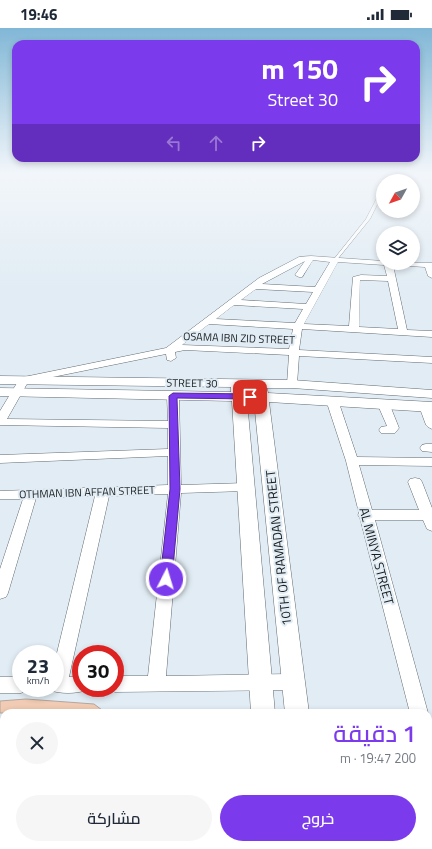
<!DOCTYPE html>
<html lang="ar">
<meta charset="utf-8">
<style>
:root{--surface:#fff;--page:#f6f6f7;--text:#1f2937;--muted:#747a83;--accent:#7c3aed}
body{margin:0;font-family:"Titillium Web",Cairo,sans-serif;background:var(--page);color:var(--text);direction:rtl;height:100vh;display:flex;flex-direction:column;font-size:15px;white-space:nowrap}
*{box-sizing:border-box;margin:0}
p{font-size:13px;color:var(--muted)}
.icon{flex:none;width:22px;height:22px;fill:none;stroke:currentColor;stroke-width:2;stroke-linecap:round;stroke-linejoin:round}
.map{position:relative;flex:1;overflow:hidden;direction:ltr}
.sheet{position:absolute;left:0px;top:681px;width:432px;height:140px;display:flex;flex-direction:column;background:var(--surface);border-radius:12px 12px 0 0;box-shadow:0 2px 6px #0003;direction:rtl}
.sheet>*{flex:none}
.guide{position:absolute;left:12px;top:12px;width:408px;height:122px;border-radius:12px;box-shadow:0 2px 6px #0003;direction:rtl;background:#7c3aed;color:#fff;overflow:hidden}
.needle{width:26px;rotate:230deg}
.fabs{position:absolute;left:376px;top:146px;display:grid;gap:8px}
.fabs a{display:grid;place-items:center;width:44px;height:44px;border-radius:50%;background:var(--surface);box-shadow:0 2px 6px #0003;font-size:20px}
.speed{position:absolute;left:12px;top:617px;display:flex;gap:8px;font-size:20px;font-weight:700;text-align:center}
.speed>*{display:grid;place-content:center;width:52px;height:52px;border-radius:50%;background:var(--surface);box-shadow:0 2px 6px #0003;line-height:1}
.speed small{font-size:10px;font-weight:400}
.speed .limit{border:6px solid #d22;background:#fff;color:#111}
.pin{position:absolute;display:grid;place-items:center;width:34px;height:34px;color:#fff;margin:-17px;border-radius:8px;box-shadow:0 2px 6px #0006}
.me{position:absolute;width:44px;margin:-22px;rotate:5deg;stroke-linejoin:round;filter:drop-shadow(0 0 3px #0008)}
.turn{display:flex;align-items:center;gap:14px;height:84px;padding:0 16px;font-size:18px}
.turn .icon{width:52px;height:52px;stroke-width:2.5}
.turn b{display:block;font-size:28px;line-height:34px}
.lanes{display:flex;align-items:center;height:38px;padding:0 16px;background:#0003;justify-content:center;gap:20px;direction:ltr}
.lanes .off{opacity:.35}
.round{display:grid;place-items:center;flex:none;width:42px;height:42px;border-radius:21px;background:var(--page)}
.headline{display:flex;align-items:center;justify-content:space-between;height:68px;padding:0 16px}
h1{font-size:24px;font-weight:600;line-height:30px;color:var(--accent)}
.primary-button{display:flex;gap:8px;margin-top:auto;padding:8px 16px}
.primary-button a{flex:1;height:46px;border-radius:24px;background:var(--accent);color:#fff;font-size:16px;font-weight:600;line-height:46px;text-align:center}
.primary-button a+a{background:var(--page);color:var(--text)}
.status{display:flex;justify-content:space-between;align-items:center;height:28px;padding:0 20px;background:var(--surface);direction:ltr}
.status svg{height:11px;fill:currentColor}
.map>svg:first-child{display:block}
</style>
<div class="status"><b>19:46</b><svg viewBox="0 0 49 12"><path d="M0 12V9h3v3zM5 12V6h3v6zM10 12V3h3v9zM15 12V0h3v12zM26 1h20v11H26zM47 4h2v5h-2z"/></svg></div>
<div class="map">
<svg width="432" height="821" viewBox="0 0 432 821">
<rect width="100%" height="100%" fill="#e1ecf4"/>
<path fill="#f1cbb3" stroke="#b2a7a0" d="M26,671L94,676L106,685H0V673Z"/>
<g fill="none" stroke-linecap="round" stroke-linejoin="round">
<defs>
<path id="lane" d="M387,146H390L389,153H385Z
M383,161V165L370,191L336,233H334V231L366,191L381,162Z"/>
<path id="street" d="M311,228L383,233V235H432V250L428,248L425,239L393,237L407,302L432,303V309L302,301L299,322L432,329V335L299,328L297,356L292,359L287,356L289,327L185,322L175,324L176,330L171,333L167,332L166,326L28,354L7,391L168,393L167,368L169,366H177L179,368L181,457L246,455L251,456L253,459L251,462L246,463L181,465L166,648L292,646L298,649L301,654L298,659L292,662L115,664L109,661L108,660H115V648H148L168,466L109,468L69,649H81V660H88L87,662C76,666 60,666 49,662L48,660H55V633L95,468L36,470L8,565L6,569L0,571V541L23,471H0V463L168,457V428L0,435V427L168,421V400L0,397V383L20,350L24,349L166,320L259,250L299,229ZM313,232L330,234L315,259L262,256L305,233L295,247L299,249H302ZM338,234L384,237L387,248L361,247L353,249L349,298L304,296ZM360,252L388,253L398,301L359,299ZM256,261L313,264L306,276L241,272ZM234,277L303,281L295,295L216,291ZM209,296L293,301L289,321L182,317Z
M332,369L338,372L357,429L432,430V438L359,437L372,482H419L408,454L410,451L415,450L420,451L422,454L432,480V503L427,501L423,492H375L428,685H410L360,490L358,487L359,485L346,433L326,372Z
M383,372L389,375L399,400L395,405H381L379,402L381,399L387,398L377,375Z
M425,375L429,376L432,382V401L428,399L426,397L419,378Z
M426,416H432V424L422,423L420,420L422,417Z
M0,649H21V660H28L27,662L21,665H0Z
M428,709L432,711V740L428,739Z
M0,751L4,753V773L0,771Z
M48,817H86L88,821H46Z
M208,817H230V821H208Z"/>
<path id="secondary" d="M0,348L292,352L432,362V370L292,360H267L268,365L432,374V384L269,374L309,685H285L254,373H247L275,685H251L232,373L0,368V360L231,364V359L0,356ZM245,360H253V364H246Z
M262,817H290V821H262Z
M302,817H330L331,821H303Z"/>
</defs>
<use href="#lane" stroke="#636c73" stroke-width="1"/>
<use href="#street" stroke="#636c73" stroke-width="1"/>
<use href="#secondary" stroke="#636c73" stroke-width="1"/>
<use href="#lane" fill="#fff" fill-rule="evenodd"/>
<use href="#street" fill="#fff" fill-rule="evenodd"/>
<use href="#secondary" fill="#fff" fill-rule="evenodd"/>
</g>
<linearGradient id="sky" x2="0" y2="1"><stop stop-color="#81b7d6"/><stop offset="0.56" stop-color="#f2f6fa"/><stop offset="1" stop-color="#f2f6fa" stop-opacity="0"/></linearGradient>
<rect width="432" height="261" fill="url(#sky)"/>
<path fill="#7c3aed" stroke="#51269a" d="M173,365L250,366L254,369L250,371L177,370L180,461L172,551L170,554L166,555L162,554L160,551L170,461L169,368Z"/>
<g text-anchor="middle" stroke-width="4" stroke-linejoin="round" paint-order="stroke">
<g font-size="11" fill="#1a1e20" stroke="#e1ecf4">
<text transform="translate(239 310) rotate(2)" y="4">OSAMA IBN ZID STREET</text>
<text transform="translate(192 355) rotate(1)" y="4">STREET 30</text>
<text transform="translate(87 464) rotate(-2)" y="4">OTHMAN IBN AFFAN STREET</text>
</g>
<g font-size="13" fill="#1a1e20" stroke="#e1ecf4">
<text transform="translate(278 520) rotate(-96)" y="5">10TH OF RAMADAN STREET</text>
<text transform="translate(377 528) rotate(75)" y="5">AL MINYA STREET</text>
</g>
</g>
</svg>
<div class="fabs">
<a><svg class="needle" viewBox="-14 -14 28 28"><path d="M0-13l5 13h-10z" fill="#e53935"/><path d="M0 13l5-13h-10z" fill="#747a83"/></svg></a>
<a><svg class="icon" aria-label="layers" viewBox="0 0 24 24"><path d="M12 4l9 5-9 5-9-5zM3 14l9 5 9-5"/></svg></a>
</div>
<div class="speed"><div>23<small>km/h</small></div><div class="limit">30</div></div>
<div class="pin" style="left:250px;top:369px;background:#d93025"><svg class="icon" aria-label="arrive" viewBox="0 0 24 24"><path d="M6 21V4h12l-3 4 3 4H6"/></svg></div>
<svg class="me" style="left:166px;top:551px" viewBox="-20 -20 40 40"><circle r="17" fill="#7c3aed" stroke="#fff" stroke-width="3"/><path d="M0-11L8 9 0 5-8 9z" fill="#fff"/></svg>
<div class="guide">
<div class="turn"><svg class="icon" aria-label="right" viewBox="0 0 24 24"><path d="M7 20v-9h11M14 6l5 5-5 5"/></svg><div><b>150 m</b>Street 30</div></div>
<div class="lanes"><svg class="icon off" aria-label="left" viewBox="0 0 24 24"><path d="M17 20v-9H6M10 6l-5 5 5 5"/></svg><svg class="icon off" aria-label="ahead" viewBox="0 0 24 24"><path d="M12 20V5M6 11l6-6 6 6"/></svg><svg class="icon" aria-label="right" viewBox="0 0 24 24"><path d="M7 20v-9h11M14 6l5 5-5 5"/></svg></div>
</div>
<section class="sheet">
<div class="headline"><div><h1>1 دقيقة</h1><p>200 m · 19:47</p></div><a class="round"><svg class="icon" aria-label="close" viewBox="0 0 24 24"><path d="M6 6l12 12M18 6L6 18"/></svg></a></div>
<div class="primary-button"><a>خروج</a><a>مشاركة</a></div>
</section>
</div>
